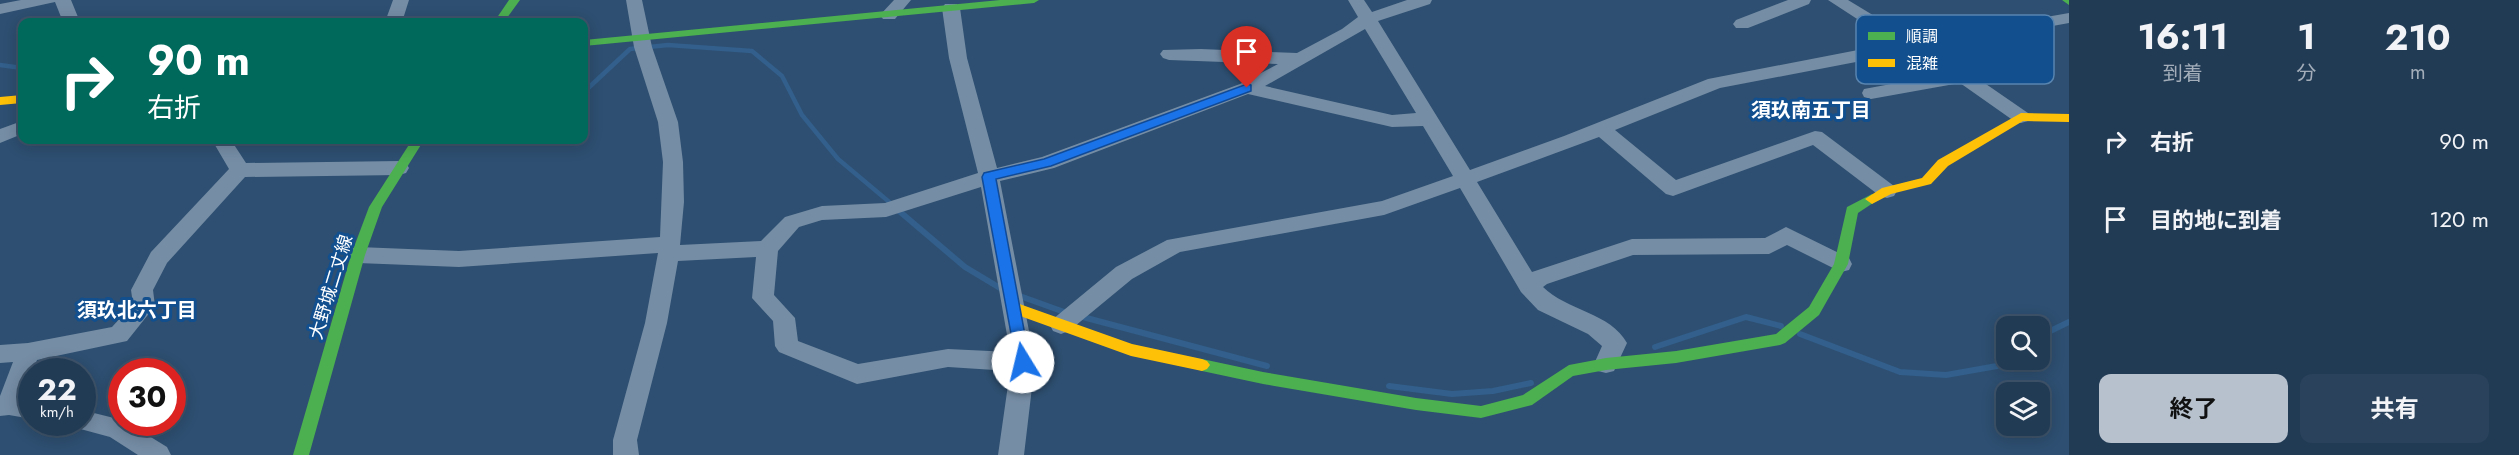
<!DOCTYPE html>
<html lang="ja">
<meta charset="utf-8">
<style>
:root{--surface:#223b55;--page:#2a425b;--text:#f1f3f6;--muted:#a2adb9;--line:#3f556c;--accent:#b6c1cd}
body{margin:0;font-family:Jost,"Noto Sans JP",sans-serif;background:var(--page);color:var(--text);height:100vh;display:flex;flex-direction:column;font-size:22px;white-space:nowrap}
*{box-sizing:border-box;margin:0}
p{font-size:20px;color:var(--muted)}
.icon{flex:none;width:33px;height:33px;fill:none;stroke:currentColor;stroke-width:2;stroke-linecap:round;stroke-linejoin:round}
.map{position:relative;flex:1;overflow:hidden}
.side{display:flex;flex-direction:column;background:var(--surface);width:450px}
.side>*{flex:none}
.hud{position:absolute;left:18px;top:18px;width:570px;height:126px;border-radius:12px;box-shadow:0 3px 15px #0003,0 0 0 2px var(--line);background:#00695c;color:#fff;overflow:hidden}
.buttons{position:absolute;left:1996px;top:316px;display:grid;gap:12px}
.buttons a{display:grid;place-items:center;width:54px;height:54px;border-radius:12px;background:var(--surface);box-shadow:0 3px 15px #0003,0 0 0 2px var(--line);font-size:30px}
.speed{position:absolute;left:18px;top:358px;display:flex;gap:12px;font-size:30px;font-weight:700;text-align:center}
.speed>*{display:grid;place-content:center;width:78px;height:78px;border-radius:50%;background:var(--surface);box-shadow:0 3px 15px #0003,0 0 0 2px var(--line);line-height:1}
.speed small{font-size:15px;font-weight:400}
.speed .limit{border:9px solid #d22;background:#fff;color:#111}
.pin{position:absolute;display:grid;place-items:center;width:51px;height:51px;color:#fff;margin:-62px -26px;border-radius:50% 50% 50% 0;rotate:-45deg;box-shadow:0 0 6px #0007}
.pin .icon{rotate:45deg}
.me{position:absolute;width:66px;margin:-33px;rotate:351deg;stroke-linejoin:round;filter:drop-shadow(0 0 4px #0008)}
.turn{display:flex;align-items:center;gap:21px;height:126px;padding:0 30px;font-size:27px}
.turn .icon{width:78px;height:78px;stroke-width:2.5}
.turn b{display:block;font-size:42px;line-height:51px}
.eta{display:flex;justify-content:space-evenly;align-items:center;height:102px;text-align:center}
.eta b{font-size:36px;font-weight:700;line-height:42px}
.primary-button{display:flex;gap:12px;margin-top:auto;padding:12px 30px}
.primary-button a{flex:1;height:69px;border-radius:12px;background:var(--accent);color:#111;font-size:24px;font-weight:700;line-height:69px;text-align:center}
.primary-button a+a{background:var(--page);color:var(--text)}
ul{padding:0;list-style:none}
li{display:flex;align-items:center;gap:18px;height:78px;padding:0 30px}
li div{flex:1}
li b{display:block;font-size:22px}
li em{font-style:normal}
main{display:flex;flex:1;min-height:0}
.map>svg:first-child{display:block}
</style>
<main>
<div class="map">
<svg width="2069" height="455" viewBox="0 0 2069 455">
<rect width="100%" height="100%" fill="#2e4f71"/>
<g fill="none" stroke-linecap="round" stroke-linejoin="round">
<path stroke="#325f8b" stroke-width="4.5" d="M181,22L187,20L190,22
M0,65L22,68
M584,92L630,49L668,45L752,51L782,76L802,115L838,159L894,206"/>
<path stroke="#325f8b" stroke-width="6" d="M892,205L965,267L1005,291
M1017,295L1067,313
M1079,316L1267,366
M1800,334L1900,372L1946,375L1997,366L2007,358
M2040,336L2069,322
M1655,347L1746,317L1781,326
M1389,386L1452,394L1493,391L1531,383"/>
<path fill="#758da5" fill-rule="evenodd" d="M21,0H71L80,22H63L55,2L0,14V4Z
M393,0H409L402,22H385Z
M626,0H642L652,47L678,122L683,162L684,202L680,245L761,241L785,217L822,206L885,203L978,173L949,58L942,8L945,4H957L960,8L967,58L997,168L1042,157L1240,84L1278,64L1169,60L1163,58L1160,54L1163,50L1201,49L1297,53L1342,29L1358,17L1348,0H1364L1372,12L1407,0H1432L1430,4L1378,21L1470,170L1564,136L1708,79L1894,43L1828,0H1848L1914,40L2069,13V23L2025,31L2017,51L1980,66L1983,82L2028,113L2031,117L2028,121L2021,123L2014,121L1960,83L1871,99L1864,97L1862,93L1864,89L1945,74L1908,52L1720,88L1615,130L1676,180L1815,131L1822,132L1894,186L1897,191L1894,196L1887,198L1880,196L1813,145L1673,196L1666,194L1599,137L1477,182L1532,272L1632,239L1765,238L1786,227L1849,258L1852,264L1849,270L1841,272L1787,245L1769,254L1633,255L1547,284L1543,287C1566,310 1611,313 1627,343L1614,371L1606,373L1598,371L1594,364L1602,346L1588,334L1538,310L1521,292L1460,188L1384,215L1180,252L1132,279L1069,331L1061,334L1053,331L1050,325L1053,319L1116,267L1167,240L1382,201L1453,176L1423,126L1392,127L1248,94L1054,168L1000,181L1035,362L1024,455H998L1010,371L948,367L857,384L779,352L775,346L773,321L752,298L756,257L678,261L667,323L637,440L639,455H613V440L645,323L658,253L459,267L358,263L350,261L347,255L350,249L358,247L459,251L660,237L663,162L658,122L634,47ZM1365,29L1416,113L1392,115L1265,86ZM2007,34L2003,44L1964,59L1961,63L1962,68L1928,48ZM981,187L1010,352L948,349L858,364L798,341L795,318L774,295L778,251L799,227L822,220L886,217Z
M894,0H911L895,19H883L880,15Z
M1788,0H1811L1809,4L1748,28H1736L1733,24L1736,20Z
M22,121V134L0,143V129Z
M212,140H231L246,163L399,161L406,163L409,168L406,173L399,175L245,177L167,263L153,290L155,306L127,341L37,360L24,398L32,399V419L9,415L0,416V396L13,362L0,363V345L28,343L112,327L133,304L131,290L151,252L229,169Z
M82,410L122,420V423H128L167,447L171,455H138L110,437L73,427L71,423H82Z"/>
<path fill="#4caf50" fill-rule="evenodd" d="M509,0H520L504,22H494Z
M1000,0H1039L1034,3L584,46V40Z
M2062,0H2069V5Z
M412,140H424L382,207L365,255L309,455H293L351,255L369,207Z
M1872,194L1879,199L1858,213L1848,264L1819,315L1785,343L1780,345L1676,363L1606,370L1573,376L1532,405L1481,418L1416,410L1263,384L1202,371L1197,369L1194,365L1197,361L1202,359L1263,372L1416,398L1481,406L1523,395L1569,365L1606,358L1676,351L1776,334L1809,307L1834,264L1847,207Z"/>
<path fill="#ffc107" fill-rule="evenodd" d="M22,95V103L0,105V97Z
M2021,113L2069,114V122L2023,121L1948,166L1931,184L1891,194L1872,204L1865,199L1882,188L1922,178L1938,160Z
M1014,302L1132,344L1202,359L1207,361L1210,365L1207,369L1202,371L1131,356L1009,312L1007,308L1009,304Z"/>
</g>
<path fill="#1a73e8" stroke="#114b97" stroke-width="1.5" d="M1247,84L1251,85V91L1051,166L996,179L1030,362L1028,366H1017L982,177L984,173L1044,159Z"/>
<g text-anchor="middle" stroke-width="6" stroke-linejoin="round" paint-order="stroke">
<g font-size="18" fill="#fff" stroke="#114f8e">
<text transform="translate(331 287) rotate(-73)" y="6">大野城二丈線</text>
</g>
<g font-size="20" font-weight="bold" fill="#fff" stroke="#114f8e">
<text x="1811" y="117">須玖南五丁目</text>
<text x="137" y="317">須玖北六丁目</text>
</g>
</g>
<rect x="1856" y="15" width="198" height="69" rx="9" fill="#114f8e" stroke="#5884b0" stroke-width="1.5"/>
<rect x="1868" y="32" width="27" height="8" fill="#4caf50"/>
<rect x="1868" y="59" width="27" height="8" fill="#ffc107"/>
<g font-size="16" fill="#fff">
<text x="1906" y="42">順調</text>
<text x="1906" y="69">混雑</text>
</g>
</svg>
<div class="buttons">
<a><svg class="icon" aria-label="search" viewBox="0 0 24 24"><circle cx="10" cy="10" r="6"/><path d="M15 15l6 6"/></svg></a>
<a><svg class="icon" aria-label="layers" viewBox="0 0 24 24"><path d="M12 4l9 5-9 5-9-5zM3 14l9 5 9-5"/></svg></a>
</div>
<div class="speed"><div>22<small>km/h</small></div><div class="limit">30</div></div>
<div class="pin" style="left:1247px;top:88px;background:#d93025"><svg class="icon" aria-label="arrive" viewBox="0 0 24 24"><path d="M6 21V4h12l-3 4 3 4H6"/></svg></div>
<svg class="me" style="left:1023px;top:362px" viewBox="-20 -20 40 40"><circle r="19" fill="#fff"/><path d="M0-13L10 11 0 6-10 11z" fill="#1a73e8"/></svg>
<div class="hud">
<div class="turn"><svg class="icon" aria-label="right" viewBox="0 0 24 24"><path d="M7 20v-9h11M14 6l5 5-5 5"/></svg><div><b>90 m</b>右折</div></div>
</div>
</div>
<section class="side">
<div class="eta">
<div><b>16:11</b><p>到着</p></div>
<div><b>1</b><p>分</p></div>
<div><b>210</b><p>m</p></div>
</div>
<ul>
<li><svg class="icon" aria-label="right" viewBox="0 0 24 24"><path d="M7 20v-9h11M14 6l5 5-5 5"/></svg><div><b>右折</b></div><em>90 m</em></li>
<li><svg class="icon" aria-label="arrive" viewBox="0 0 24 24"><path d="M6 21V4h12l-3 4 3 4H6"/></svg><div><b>目的地に到着</b></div><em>120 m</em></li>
</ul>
<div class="primary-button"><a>終了</a><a>共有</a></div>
</section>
</main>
